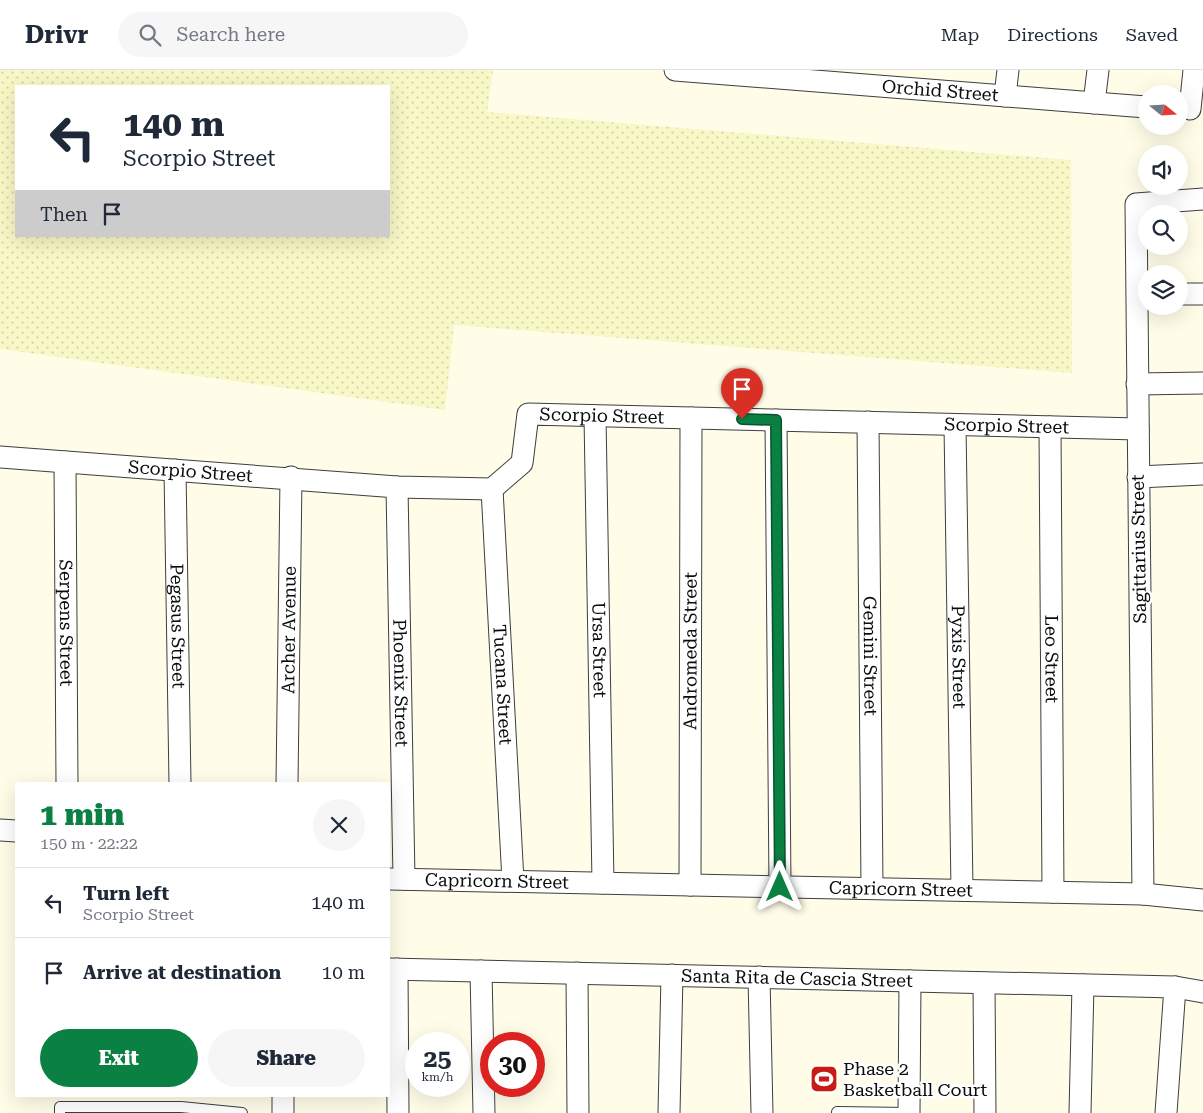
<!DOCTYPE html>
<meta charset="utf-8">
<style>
:root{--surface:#fff;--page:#f6f6f7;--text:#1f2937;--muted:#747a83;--line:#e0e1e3;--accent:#0b8043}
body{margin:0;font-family:"Roboto Serif",serif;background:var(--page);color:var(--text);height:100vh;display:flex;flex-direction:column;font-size:19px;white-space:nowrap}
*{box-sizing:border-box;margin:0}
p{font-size:16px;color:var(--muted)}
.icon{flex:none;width:28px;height:28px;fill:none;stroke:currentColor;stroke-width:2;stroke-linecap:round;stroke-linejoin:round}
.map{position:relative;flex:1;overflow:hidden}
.panel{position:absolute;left:15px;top:712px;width:375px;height:315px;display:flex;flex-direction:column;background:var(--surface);border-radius:0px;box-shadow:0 5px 20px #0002}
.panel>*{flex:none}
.hud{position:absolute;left:15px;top:15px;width:375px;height:152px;border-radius:0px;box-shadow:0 5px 20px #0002;background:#fff;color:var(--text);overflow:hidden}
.needle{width:32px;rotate:108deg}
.fabs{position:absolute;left:1138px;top:15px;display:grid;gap:10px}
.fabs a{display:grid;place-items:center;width:50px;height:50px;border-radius:50%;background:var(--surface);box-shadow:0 5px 20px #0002;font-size:25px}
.speed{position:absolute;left:405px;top:962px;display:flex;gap:10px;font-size:25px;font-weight:700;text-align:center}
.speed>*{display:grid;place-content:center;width:65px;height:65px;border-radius:50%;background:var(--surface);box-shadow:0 5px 20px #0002;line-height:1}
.speed small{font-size:12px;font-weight:400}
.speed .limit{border:8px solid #d22;background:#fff;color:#111}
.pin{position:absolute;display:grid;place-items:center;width:42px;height:42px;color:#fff;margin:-51px -21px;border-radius:50% 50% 50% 0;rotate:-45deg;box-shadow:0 0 5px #0007}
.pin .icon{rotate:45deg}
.me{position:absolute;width:55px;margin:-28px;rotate:0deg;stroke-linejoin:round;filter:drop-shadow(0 0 4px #0008)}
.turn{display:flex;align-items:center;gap:18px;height:105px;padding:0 25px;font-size:22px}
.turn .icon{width:65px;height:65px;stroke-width:2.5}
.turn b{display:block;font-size:35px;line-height:42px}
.then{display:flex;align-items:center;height:48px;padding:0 25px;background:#0003;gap:10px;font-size:19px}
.round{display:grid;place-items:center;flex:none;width:52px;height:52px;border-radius:26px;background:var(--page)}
.summary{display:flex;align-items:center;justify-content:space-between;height:85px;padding:0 25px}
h1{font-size:30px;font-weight:800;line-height:38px;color:var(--accent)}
.cta{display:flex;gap:10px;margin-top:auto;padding:10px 25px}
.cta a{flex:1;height:58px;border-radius:30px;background:var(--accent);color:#fff;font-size:20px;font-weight:800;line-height:58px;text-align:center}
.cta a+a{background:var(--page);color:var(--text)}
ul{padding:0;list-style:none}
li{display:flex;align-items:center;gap:15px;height:70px;padding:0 25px;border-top:1px solid var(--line)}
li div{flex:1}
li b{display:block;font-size:19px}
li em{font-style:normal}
header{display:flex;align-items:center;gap:30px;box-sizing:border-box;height:70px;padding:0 25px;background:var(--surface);border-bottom:1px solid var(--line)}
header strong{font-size:24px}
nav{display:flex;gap:28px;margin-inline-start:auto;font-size:18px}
.search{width:350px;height:45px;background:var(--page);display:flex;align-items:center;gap:12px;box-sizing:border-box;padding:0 18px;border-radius:28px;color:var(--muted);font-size:19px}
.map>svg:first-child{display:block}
</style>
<header>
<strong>Drivr</strong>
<div class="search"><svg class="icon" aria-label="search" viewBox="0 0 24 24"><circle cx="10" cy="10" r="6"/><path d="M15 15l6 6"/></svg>Search here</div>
<nav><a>Map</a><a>Directions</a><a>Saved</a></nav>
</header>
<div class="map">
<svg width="1203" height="1043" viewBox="0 0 1203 1043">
<defs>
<pattern id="farmland-dots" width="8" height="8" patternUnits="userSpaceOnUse" patternTransform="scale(1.25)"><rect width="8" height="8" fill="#f8f7c6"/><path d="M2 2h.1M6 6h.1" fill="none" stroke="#d3d2a9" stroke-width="1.8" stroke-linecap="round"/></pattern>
</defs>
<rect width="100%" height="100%" fill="#fffce8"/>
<path fill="url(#farmland-dots)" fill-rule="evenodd" d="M0,0H493L487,42L1071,90L1072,303L454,255L445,340L0,279ZM16,16H389V166H16Z"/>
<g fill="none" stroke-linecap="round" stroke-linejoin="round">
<defs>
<path id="service" d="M837,1042L909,1043
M60,1043V1037H181L242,1043"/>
<g id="minor">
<path id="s1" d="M675,0L1146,37"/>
<path d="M1005,26L1008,0"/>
<path d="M1094,33L1098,0"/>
<path d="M1190,39L1194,0"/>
<path d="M1179,224H1203"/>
<path d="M1137,314L1203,313"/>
<path id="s2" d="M595,346L603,813"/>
<path d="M776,350L780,817"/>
<path id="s3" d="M868,352L872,818"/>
<path id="s4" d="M955,355L962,820"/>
<path id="s5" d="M1050,357L1053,822"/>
<path id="s6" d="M0,387L397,417L492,419L522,393L528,344L1138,359"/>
<path id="s7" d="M65,392L67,714"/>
<path id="s8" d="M175,400L180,714"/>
<path d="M1138,407L1203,404"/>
<path id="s9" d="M397,417L404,809"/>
<path id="s10" d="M492,419L513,811"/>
<path id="s11" d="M287,714L291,407"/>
<path d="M0,760L16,761"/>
<path id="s12" d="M389,809L1143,824L1203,830"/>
<path id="s13" d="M690,815L691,348"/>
<path d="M1143,824L1136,134L1203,129"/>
<path id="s14" d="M389,899L1175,917L1203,922"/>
<path d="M397,899L398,1043"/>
<path d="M481,901L484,1043"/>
<path d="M577,903L578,1043"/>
<path d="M759,907L762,1043"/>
<path d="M984,913L985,1043"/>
<path d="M283,1043V1026"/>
<path d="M669,1043L672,905"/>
<path d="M909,1043L910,911"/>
<path d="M1080,1043L1083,915"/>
<path d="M1166,1043L1175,917"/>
</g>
</defs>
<use href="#service" stroke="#3e3e3e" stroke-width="12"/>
<use href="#minor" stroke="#3e3e3e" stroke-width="23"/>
<use href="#service" stroke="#fff" stroke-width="10"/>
<use href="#minor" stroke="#fff" stroke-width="21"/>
</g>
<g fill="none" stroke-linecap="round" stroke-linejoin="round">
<defs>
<path id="route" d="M742,349L776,350L780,817"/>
</defs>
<use href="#route" stroke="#07532c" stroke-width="12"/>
<use href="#route" stroke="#0b8043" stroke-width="9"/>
</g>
<defs>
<symbol id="stadium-square" viewBox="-11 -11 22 22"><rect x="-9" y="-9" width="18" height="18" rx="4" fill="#c71c16" stroke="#fff"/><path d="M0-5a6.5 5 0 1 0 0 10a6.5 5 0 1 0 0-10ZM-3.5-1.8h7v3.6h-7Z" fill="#fff"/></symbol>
</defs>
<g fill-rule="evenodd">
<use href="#stadium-square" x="808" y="993" width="32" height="32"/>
</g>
<g text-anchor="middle" stroke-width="5" stroke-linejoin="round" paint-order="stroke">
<g font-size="18" fill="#0b0b0b" stroke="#fff">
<text dy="6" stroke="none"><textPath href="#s1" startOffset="266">Orchid Street</textPath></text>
<text dy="6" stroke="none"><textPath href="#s6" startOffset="656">Scorpio Street</textPath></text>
<text dy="6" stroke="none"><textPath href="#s6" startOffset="1061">Scorpio Street</textPath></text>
<text dy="6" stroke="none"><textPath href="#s6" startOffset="191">Scorpio Street</textPath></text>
<text transform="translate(1139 479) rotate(-91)" y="6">Sagittarius Street</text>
<text dy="6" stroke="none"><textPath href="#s7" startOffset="161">Serpens Street</textPath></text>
<text dy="6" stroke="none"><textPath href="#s8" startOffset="156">Pegasus Street</textPath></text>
<text dy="6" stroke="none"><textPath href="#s11" startOffset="154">Archer Avenue</textPath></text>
<text dy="6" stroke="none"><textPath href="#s2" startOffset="234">Ursa Street</textPath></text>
<text dy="6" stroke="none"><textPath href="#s13" startOffset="234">Andromeda Street</textPath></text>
<text dy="6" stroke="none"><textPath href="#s3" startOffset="234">Gemini Street</textPath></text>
<text dy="6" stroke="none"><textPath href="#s4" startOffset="232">Pyxis Street</textPath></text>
<text dy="6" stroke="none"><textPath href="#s5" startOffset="232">Leo Street</textPath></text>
<text dy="6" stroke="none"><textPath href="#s9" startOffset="196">Phoenix Street</textPath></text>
<text dy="6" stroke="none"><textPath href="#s10" startOffset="196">Tucana Street</textPath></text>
<text dy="6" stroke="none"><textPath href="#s12" startOffset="108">Capricorn Street</textPath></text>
<text dy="6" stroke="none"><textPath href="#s12" startOffset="512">Capricorn Street</textPath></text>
<text dy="6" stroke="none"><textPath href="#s14" startOffset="408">Santa Rita de Cascia Street</textPath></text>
</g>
<g font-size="18" fill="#0b0b0b" stroke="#fff" text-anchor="start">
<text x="843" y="1005">Phase 2<tspan x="843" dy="21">Basketball Court</tspan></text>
</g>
</g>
</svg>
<div class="fabs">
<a><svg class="needle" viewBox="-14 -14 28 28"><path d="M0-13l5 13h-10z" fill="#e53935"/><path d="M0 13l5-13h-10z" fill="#747a83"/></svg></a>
<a><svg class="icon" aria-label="sound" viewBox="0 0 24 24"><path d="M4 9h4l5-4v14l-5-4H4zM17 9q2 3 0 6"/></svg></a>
<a><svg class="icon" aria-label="search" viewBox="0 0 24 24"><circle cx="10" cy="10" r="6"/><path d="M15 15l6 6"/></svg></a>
<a><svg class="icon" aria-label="layers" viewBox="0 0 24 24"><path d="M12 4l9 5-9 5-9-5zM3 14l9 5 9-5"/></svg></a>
</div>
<div class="speed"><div>25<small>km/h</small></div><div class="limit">30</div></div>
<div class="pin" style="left:742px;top:349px;background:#d93025"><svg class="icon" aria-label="arrive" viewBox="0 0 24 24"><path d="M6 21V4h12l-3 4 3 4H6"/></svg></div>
<svg class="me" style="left:780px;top:817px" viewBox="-20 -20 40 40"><path d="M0-17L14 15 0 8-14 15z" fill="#0b8043" stroke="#fff" stroke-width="4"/></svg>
<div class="hud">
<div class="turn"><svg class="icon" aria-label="left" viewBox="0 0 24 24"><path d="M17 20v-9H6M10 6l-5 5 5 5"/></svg><div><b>140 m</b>Scorpio Street</div></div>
<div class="then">Then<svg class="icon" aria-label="arrive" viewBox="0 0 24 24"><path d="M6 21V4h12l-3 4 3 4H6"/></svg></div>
</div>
<section class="panel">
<div class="summary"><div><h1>1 min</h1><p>150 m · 22:22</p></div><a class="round"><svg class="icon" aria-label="close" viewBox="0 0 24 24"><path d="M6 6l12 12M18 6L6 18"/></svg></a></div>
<ul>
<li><svg class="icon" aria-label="left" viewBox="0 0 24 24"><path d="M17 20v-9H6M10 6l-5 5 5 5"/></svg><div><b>Turn left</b><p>Scorpio Street</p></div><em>140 m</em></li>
<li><svg class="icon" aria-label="arrive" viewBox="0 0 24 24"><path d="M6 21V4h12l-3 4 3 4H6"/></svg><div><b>Arrive at destination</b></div><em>10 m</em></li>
</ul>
<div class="cta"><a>Exit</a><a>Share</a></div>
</section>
</div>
